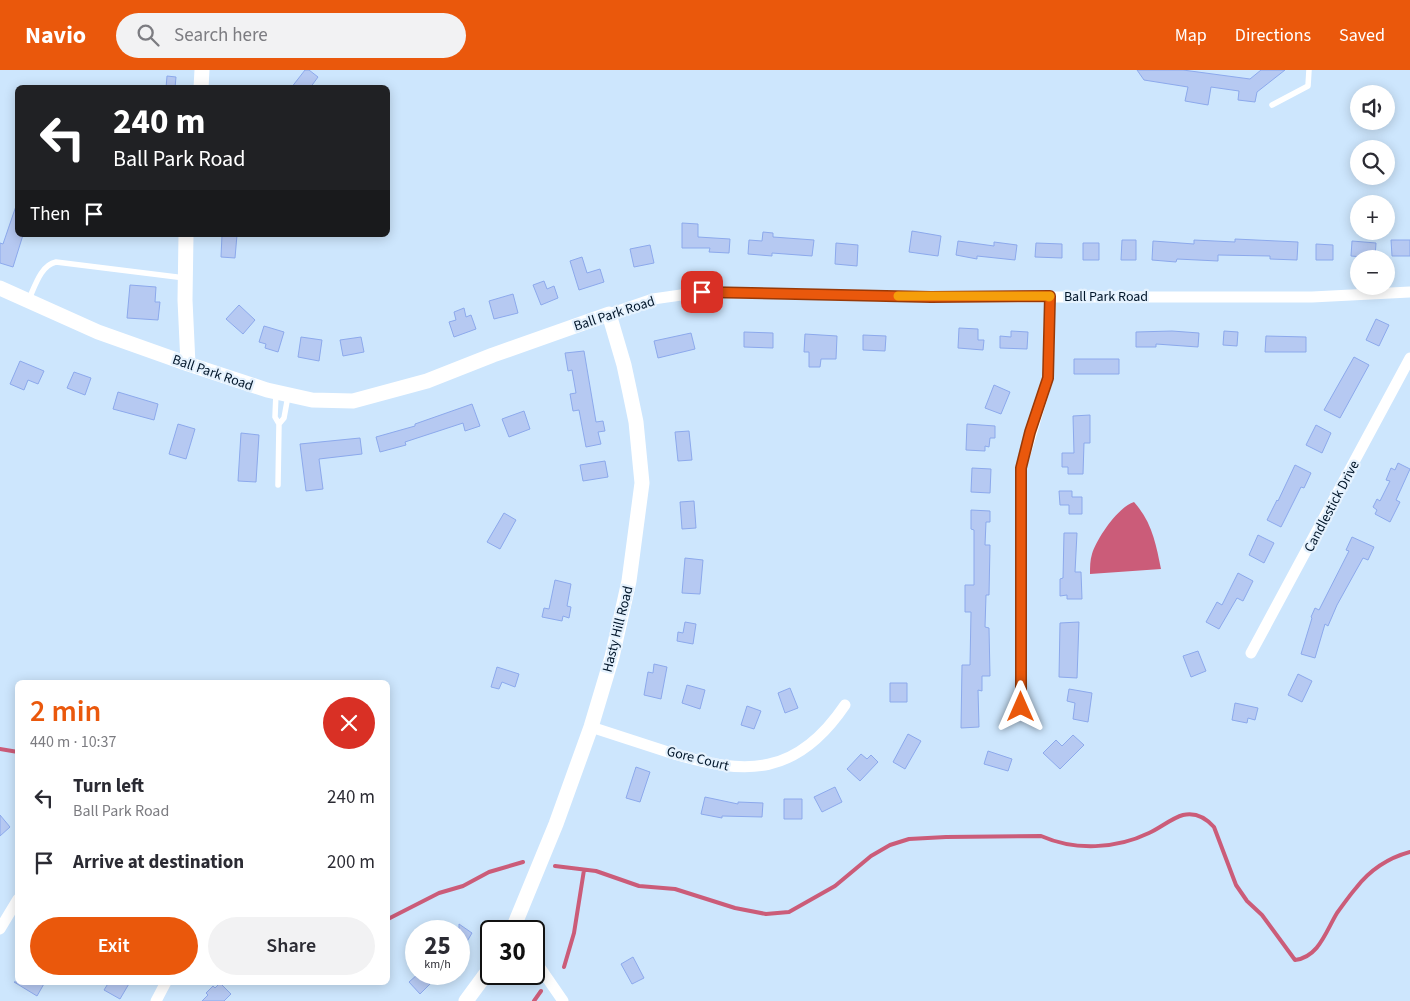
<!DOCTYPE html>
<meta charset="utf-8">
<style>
:root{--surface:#fff;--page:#f2f2f3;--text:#2b2b33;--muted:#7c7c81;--accent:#ea580c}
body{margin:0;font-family:"Source Sans 3",sans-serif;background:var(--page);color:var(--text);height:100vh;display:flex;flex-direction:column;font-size:19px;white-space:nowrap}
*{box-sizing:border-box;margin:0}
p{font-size:16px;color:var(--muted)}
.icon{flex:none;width:28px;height:28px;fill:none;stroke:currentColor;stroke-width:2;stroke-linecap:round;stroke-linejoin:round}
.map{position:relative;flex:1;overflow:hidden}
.details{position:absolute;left:15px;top:610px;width:375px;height:305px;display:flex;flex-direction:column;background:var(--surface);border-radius:8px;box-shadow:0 2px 12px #0003}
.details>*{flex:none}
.top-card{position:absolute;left:15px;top:15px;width:375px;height:152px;border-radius:8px;box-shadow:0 2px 12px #0003;background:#202124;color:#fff;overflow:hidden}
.buttons{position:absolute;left:1350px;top:15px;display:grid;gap:10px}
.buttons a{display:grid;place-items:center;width:45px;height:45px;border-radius:50%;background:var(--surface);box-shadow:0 2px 12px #0003;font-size:25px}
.speed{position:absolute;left:405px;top:850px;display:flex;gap:10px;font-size:25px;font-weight:700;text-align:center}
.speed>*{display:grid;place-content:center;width:65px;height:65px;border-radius:50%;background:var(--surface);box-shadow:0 2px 12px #0003;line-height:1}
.speed small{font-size:12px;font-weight:400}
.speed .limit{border:2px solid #111;border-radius:8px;background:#fff;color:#111}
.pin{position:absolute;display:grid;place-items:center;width:42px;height:42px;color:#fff;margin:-21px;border-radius:10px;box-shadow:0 2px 8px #0006}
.me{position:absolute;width:55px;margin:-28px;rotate:0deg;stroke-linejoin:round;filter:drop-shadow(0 0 4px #0008)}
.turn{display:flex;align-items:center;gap:18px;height:105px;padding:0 15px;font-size:22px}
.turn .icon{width:65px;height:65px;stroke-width:2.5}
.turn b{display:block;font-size:35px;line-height:42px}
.then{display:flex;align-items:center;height:48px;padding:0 15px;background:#0003;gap:10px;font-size:19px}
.round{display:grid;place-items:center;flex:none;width:52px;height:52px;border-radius:26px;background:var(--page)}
.head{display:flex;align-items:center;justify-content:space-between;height:85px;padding:0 15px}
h1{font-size:30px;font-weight:600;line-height:38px;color:var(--accent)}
.button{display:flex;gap:10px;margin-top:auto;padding:10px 15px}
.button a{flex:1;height:58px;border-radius:30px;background:var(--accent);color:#fff;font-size:20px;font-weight:600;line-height:58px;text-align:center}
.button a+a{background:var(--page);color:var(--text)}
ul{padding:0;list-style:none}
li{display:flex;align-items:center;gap:15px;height:65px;padding:0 15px}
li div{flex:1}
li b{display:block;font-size:19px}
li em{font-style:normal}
header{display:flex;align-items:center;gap:30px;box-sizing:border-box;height:70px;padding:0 25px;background:var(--accent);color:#fff}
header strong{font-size:24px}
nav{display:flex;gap:28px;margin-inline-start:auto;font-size:18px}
.search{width:350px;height:45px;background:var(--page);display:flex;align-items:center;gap:12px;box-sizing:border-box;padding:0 18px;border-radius:28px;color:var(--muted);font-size:19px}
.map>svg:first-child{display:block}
</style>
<header>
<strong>Navio</strong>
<div class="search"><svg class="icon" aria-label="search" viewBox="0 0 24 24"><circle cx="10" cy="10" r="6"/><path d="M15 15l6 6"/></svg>Search here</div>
<nav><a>Map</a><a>Directions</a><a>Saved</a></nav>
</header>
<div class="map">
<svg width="1410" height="931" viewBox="0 0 1410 931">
<rect width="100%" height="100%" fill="#cde6fd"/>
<path fill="#cb5c79" d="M1134,432C1152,452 1156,474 1161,499L1090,504C1090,497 1090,490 1092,484C1097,468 1118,437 1134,432Z"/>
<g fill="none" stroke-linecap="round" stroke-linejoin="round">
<path stroke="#cb5c79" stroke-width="4" d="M0,679L18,682
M555,796L596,801L639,816L675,819L735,838L766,844L789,842L835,816L871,786L890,775L909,769L946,767L1041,766C1075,781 1116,779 1149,763C1160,758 1172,748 1183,745C1196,742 1206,748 1214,757L1236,815L1247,831L1262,845L1295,890C1319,887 1326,861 1337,843C1343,835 1349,826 1356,818C1370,800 1388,788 1410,782
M388,849L439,823L463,816L489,802L523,792
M564,897L574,863L584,800
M534,931L541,921"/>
</g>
<path fill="#b6c9f2" stroke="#8ca9ec" d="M305,0H309L318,7L310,18H291Z
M1137,0H1183L1250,9L1261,0H1285L1257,22L1255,32L1238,30L1239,21L1211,17L1208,35L1185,31L1188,17L1144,10Z
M167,6L176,7L175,18H166Z
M16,136H18V165H23L13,197L0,193V173L3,174Z
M682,153L698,154V167L730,169L729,183L709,182L710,178H682Z
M912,161L941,166L938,186L909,182Z
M763,162L773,163V167L814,170L812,186L772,183V186L748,184L749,170L762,171Z
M222,165H237L235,188L221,187Z
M1235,169L1298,172L1297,190L1270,189V186L1218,185V191L1177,189L1176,192L1152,190L1153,171L1194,174V170L1235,172Z
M1122,170H1136V190H1121Z
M1391,170H1410V186H1392Z
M958,171L994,176V172L1017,175L1015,190L977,186V189L956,185Z
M1352,171L1376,173L1375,188L1351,186Z
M836,173L858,175L857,196L835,194Z
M1036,173L1062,174V188L1035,187Z
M1083,173H1099V190H1083Z
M1316,174L1333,175V190H1316Z
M650,175L654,193L634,197L630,179Z
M582,187L587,203L600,199L604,212L579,220L570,191Z
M544,211L547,219L554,216L558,228L541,235L533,215Z
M130,215L156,217L155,232H160L158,250L127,248Z
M513,224L518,243L494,249L489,231Z
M239,235L255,250L243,264L226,249Z
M464,238L466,247L471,245L476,259L454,267L449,252L456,250L454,242Z
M1376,249L1389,255L1379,276L1366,270Z
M264,256L284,262L278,282L265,278L266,274L259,272Z
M959,258L978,259V270H984L983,280L958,278Z
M1011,261L1028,262L1027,279L1000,278V266L1011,267Z
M1172,261L1199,263L1198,277L1156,274V277H1136V262Z
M1224,261L1238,262L1237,276L1223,275Z
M744,262L773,263V278L744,277Z
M691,263L695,279L658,288L654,271Z
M805,264L837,266L836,289H821L820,297H809V282H804Z
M863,265L886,266L885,281L863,280Z
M1266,266L1306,267V282H1265Z
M301,267L322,270L319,291L298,287Z
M361,267L364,282L343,286L340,270Z
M584,281L596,352L603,351L605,361L598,362L601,374L586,377L579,340L573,341L570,324L576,323L572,300L568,301L565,283Z
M1354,287L1369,295L1340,348L1324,340Z
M1074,289H1119V304H1074Z
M20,291L44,301L38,314L28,310L24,320L10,314Z
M74,302L91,308L85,325L67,318Z
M994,315L1010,322L1001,344L985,338Z
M118,322L158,334L154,350L113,339Z
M472,334L480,356L465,361L463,353L405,372L406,375L380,382L376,367L415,356V354Z
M524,341L530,359L509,367L502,349Z
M1090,345V373H1084L1083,404H1068V397H1062V383H1074L1073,346Z
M178,354L195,359L186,389L169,384Z
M967,354L995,356V368H990L989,377L985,376V381L966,380Z
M1316,355L1331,363L1322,383L1306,375Z
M689,361L692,390L678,391L675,362Z
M241,363L259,365L256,412L238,411Z
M360,368L362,384L319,389L323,419L306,421L300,374Z
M605,391L608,407L583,411L580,395Z
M1398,393L1410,399L1396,430L1400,432L1390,452L1375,444L1377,440L1373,437L1377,429L1380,431L1390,411L1386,410L1391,398L1395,400Z
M1295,395L1311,403L1304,418L1301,417L1281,457L1267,450L1277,430L1278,431Z
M972,398L991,399L990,423L971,422Z
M1059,421H1072V427H1082V444H1069V435H1060Z
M694,431L696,458L682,459L680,432Z
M971,440L990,441V452H986L985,475H990L989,525H986L985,557L989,558L990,606H982V621L978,620L979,657L961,658L962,595H970L971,542H965V515H974V460L971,459Z
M504,443L516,450L500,479L487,472Z
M1064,463H1077L1075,502H1081L1082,529H1067V525L1060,526V509L1063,508Z
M1258,465L1274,473L1264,493L1249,485Z
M1352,467L1374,477L1368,490L1363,488L1337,535L1328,556L1325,554L1315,588L1301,584L1312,548L1311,547L1315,538L1319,540L1349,481L1346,480Z
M685,488L703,490L700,524L682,523Z
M1238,503L1253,511L1243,531L1237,528L1219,559L1206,552L1217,532L1222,535Z
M555,510L571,514L567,536L571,537L569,548L563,546L562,551L542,547L544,538L549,539Z
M685,552L696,554L693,574L677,571L678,562L683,563Z
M1079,552L1077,608L1059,607L1060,553Z
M1198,581L1206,601L1191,607L1183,586Z
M654,594L667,597L661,629L644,625L648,602L653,603Z
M497,597L519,604L515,617L502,612L499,619L491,617Z
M1298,604L1312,611L1302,632L1288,625Z
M890,613H907V632H890Z
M687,615L705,620L700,639L682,633Z
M790,618L798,638L785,643L778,623Z
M1069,619L1092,623L1088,652L1073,649L1075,633L1067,631Z
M1235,633L1258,638L1255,650L1248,648L1247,653L1232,650Z
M747,636L761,641L754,659L741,655Z
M908,664L921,671L905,699L893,692Z
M1073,665L1084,675L1060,699L1043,683L1056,670L1062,676Z
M988,681L1012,689L1008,701L984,694Z
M861,684L867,689L871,685L878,692L860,711L847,699Z
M636,697L650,702L640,732L626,728Z
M835,717L842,732L822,742L814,727Z
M705,727L738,734V732L763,733L762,747L722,746V748L701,744Z
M784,729H802V749H784Z
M0,745L10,757L0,766Z
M459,854L472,863L459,885Z
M633,887L644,908L632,914L621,894Z
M418,904H430L435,909L420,924L409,912Z
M14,912H45L37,926Z
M109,912H130L120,929L104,920Z
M220,913L231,924L224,931H202L208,925L206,923L213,916L215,918Z"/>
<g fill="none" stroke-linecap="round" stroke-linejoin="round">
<path stroke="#fff" stroke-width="5.5" d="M1272,35L1308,16L1309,0
M29,229C35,216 41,195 56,192L185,208
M276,323L275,347L279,354L278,415
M279,354L284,348L288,326"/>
<path stroke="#fff" stroke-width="11" d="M609,244L653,229L702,222L931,227H1312L1410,222
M1251,583L1410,288
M1021,637V398L1048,308L1050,226
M591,657C618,666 644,674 671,683C747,706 797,706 845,635
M0,859L18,829
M534,889L563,931
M156,931L166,912"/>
<path stroke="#fff" stroke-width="15" d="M201,18L202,0
M186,165L185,230L188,294
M0,218L98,262L188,294L267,320L312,330L353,331L427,311L493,285L609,244L624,295L630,323L636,352L642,413L629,511L612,587L591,657L556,754L512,861
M466,931L491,897"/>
</g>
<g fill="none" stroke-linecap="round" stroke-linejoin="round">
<defs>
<path id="route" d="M702,222L931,227L1050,226L1048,308L1030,362L1021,398V637"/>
</defs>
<use href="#route" stroke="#983908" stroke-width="12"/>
<use href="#route" stroke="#ea580c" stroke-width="9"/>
<path stroke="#f59e0b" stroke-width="9" d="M898,226H1050L1049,227"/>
</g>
<g text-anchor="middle" stroke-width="4.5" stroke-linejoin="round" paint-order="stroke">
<g font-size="14" fill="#001529" stroke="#e5f2fe">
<text x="1106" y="231">Ball Park Road</text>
<text transform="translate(614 243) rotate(-18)" y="5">Ball Park Road</text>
<text transform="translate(213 302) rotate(19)" y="5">Ball Park Road</text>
<text transform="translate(1331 436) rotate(-62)" y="5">Candlestick Drive</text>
<text transform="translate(617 559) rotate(-76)" y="5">Hasty Hill Road</text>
<text transform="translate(698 688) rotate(14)" y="5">Gore Court</text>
</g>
</g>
</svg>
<div class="buttons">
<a><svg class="icon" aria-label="sound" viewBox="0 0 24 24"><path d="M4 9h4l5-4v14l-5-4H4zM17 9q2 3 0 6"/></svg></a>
<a><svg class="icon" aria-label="search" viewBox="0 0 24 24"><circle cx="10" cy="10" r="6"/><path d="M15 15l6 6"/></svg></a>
<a>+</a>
<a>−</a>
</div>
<div class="speed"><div>25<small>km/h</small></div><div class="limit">30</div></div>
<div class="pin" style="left:702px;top:222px;background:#d93025"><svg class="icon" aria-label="arrive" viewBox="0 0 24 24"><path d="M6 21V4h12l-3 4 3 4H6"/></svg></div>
<svg class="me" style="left:1021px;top:637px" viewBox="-20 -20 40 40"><path d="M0-17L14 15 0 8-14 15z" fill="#ea580c" stroke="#fff" stroke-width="4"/></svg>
<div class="top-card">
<div class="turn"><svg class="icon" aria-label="left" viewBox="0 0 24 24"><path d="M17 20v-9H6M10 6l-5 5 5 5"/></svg><div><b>240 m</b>Ball Park Road</div></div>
<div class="then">Then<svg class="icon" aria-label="arrive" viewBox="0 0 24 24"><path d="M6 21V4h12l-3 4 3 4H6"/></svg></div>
</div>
<section class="details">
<div class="head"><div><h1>2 min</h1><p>440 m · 10:37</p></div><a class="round" style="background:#d93025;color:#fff"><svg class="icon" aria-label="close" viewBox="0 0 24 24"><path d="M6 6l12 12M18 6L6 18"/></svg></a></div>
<ul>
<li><svg class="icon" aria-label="left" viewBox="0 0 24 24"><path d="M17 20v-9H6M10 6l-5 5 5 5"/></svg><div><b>Turn left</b><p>Ball Park Road</p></div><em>240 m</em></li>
<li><svg class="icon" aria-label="arrive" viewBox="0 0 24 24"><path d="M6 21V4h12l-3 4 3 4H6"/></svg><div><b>Arrive at destination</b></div><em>200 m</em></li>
</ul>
<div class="button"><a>Exit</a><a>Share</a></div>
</section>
</div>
